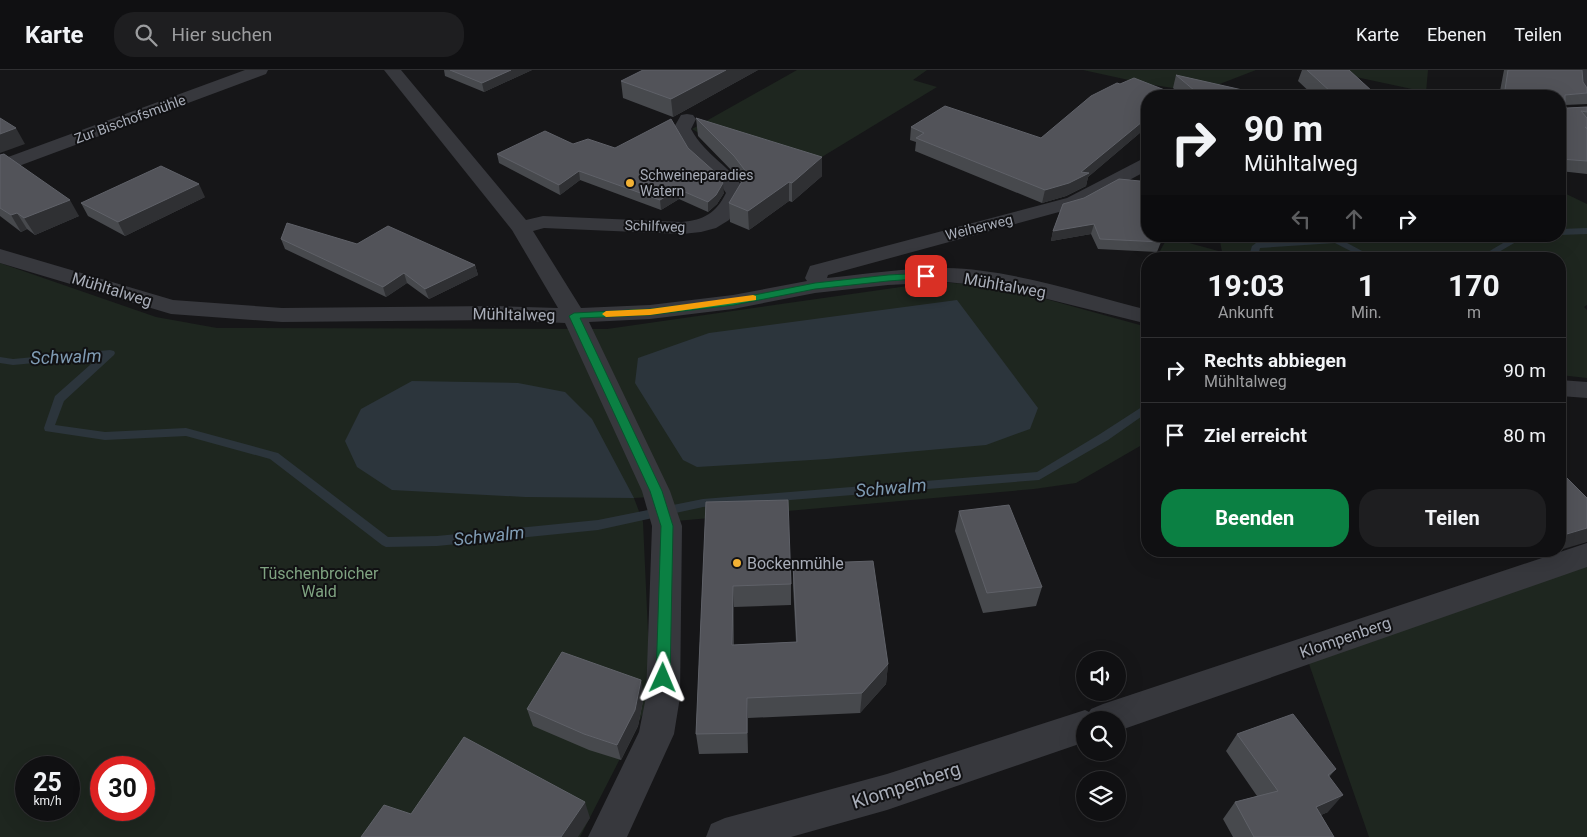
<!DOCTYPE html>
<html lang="de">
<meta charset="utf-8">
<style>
:root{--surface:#101012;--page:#1e1e20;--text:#f1f3f6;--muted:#9c9d9f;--line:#303032;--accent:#0b8043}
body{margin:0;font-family:Roboto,sans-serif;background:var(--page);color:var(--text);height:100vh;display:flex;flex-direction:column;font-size:19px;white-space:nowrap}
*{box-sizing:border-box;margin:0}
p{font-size:16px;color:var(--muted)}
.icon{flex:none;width:28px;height:28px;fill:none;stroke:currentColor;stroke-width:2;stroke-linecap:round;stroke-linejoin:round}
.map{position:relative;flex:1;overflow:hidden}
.details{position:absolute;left:1141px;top:182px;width:425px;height:305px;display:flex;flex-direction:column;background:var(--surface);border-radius:20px;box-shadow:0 5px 20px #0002,0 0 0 1px var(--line)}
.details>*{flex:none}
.top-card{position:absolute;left:1141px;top:20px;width:425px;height:152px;border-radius:20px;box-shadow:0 5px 20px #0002,0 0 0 1px var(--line);background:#101012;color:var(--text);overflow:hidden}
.controls{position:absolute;left:1076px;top:581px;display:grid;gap:10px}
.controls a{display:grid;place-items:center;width:50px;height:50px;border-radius:50%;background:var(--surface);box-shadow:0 5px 20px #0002,0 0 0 1px var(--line);font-size:25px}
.speed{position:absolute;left:15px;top:686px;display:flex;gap:10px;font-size:25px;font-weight:700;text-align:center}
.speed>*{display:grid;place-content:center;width:65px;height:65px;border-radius:50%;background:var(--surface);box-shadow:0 5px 20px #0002,0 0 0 1px var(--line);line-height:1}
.speed small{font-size:12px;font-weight:400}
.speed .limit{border:8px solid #d22;background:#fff;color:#111}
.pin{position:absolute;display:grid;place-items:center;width:42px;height:42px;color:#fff;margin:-21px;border-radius:10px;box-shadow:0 2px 8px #0006}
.me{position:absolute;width:55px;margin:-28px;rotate:1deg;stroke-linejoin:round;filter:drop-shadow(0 0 4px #0008)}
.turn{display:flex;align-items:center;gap:18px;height:105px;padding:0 20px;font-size:22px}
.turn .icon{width:65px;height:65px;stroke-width:2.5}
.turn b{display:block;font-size:35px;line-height:42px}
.lanes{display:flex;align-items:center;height:48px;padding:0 20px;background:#0003;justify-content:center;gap:25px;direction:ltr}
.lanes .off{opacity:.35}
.eta{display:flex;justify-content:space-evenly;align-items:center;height:85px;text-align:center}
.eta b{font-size:30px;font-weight:700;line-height:35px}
.cta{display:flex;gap:10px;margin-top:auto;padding:10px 20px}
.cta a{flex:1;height:58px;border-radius:20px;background:var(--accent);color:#fff;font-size:20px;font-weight:700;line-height:58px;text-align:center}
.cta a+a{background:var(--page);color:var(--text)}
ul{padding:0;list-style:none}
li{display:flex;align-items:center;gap:15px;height:65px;padding:0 20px;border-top:1px solid var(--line)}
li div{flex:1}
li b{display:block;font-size:19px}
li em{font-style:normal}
header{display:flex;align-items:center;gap:30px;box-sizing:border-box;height:70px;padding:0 25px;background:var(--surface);border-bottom:1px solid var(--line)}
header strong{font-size:24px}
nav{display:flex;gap:28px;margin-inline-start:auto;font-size:18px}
.search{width:350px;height:45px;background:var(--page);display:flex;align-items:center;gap:12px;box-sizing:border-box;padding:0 18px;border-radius:20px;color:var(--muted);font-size:19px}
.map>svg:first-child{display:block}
</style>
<header>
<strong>Karte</strong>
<div class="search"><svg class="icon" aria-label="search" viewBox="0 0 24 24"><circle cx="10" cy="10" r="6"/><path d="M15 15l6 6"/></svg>Hier suchen</div>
<nav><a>Karte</a><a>Ebenen</a><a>Teilen</a></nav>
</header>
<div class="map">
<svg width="1587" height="767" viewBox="0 0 1587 767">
<rect width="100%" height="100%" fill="#161618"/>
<path fill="#1e261f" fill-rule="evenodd" d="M797,0H927L913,10L937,17L807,96L704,66L692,59Z
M1083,0H1256L1199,22L1147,14Z
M1323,0H1428L1426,22Z
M1560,121L1587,134V235L1584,237L1587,240V308L1560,305V189H1167L1160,181L1165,172L1182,171L1222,182L1219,166H1560Z
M0,193L156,247L217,258L607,259L936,212L999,216L1147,257V372L1076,413L1034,419L676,451L666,426L634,428L643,452L651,628L580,767H0ZM26,698H69V740H26ZM101,698H144V740H101Z
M1587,493V767H1369L1308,591Z"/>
<path fill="#2c353c" d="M957,230L1038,338L1030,359L986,375L827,389L697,397L683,390L635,313L638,288L709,263Z
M412,311L518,313L565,322L592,349L634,428L525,427L392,420L357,397L345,371L361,339Z"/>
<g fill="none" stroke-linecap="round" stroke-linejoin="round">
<path fill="#2c353c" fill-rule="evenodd" d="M1587,158V164L1560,165V159Z
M1515,166H1526L1487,189H1476Z
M1336,167L1377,189H1366L1335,173L1260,178L1257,189H1248L1252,176L1256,173Z
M110,280L114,281L115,283L114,285L64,331L55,355L105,362L186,358L274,382L278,383L388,467L437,466L598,450L703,429L1037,402L1100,364L1148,333V342L1108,370L1039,410L703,437L598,460L437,476L386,477L382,475L270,389L186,366L105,370L45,361L44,358L55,326L99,287L13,295L0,293V287L13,289Z"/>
<path fill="#37383d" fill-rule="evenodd" d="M245,0H268L266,4L0,103V90Z
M384,0H401L526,150L543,146L682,152C704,150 716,143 726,123L718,111L690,87L673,59L681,45L687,44L693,45L696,49L691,59C706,87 732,96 746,123L729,150L716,158L701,162L682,164L544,158L533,161L581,238L650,235L733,225L807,211L805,208L810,196L1067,128L1148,86V100L1081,136L828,205L827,208C866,204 906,198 946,198C1010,199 1085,224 1148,240V254L999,217L946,212L888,215L815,223L733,239L650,249L589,252L670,421L682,456L680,627L674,664L627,767H588L639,662L646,627L652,456L642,421L565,253L496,250L282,252L171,244L0,193V179L173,230L282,238L496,236L558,238L512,160Z
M1578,0H1587V28L1581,27L1578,23Z
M1560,310L1587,312V328L1560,326Z
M1587,473V497L1118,661V650H1085V672L887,740L791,767H706L711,754L725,748L887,704L1085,640L1089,642L1091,639L1103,634Z"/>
</g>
<path fill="#47494d" d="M444,0H532L484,22L445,6Z
M758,0L673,47L623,28L621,11Z
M1302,0H1349L1373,22L1371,26H1314L1298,11Z
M1504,0H1582L1583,12L1587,18V34L1565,35L1567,38L1587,37V104L1560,101V26H1499Z
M1176,5L1269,26H1182L1173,18Z
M1120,14L1175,24V26H1148V56L1088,107L1086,116L1066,126L1042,133L915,81L916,72L910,70L911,57L1041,68Z
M696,48L822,106L792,132L789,131L749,160L730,152L729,133L741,113L735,104L698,66Z
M573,74L615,78H688L724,123L717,134L708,142L679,129L661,140L580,110L560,125L499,93L497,84Z
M0,85L79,146L35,165L27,159L21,162L0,146Z
M205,127L125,166L88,146L81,133Z
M1063,134L1161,172L1157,182L1098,179L1091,164L1051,171L1053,161Z
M281,169L357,174L475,195L478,205L429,229L407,213L386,227L285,179Z
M706,432L791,514V535L734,537V575L796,572L793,515V494L888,594L886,614L860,643L748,648V683L699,684L696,664Z
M959,441L1042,517L1036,536L983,543L955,461Z
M1472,481H1556L1537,487L1474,485Z
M644,626L638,656L621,690L589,680L533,656L527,639Z
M1237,664L1336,699L1329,707L1328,742L1321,745L1334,767H1233L1223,749L1235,732L1257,726L1226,681Z"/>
<path fill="#2f3033" d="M511,0H532L484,22L482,13Z
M726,0H758L673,47L671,29Z
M1148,47V56L1088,107L1086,116L1066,126L1042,133L1045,120Z
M16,58L25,74L0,83V64Z
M822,87V106L792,132V113Z
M579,101L580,110L560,125L559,115Z
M789,112V131L749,160L748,141Z
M723,113L724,123L717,134L708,142V132Z
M199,114L205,127L125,166L118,152Z
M678,119L679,129L661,140L660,130Z
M70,130L79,146L35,165L24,148Z
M17,143L27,159L21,162L11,145Z
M1094,154L1091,164L1051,171L1053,161Z
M475,195L478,205L429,229L425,219Z
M404,203L407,213L386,227L383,217Z
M1587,458V472L1560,480V466Z
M1542,481H1556L1537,487Z
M733,516L734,537L733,596L732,575Z
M888,594L886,614L860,643L862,623Z
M641,610L644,626L638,656L621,690L617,675Z
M747,628L748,648V683L747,663Z
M1343,725L1328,742L1302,753L1316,737Z
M585,732L590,748L578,767H561Z"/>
<path fill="#525359" stroke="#5f6168" d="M450,0H511L482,13Z
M643,0H726L671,29L621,11Z
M1307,0H1349L1373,22L1332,23Z
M1508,0H1582L1583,12L1587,18V23L1565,25V36L1567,38L1587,37V42L1581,41L1587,48V58L1585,57L1587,59V91L1560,89V26H1504Z
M1176,5L1269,26H1201Z
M1134,8L1175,24L1172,26H1148V47L1081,102L1089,103L1069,113L1045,120L916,68L924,63L911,57L945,36L1041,68L1091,26L1117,13L1120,14Z
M0,48L16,58L0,64Z
M696,48L822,87L792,113L789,112L748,141L729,133L747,103L734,86Z
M671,49L688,78L716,103L723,113L716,125L708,132L678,119L660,130L579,101L559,115L497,84L545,61L573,74L588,69L615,78Z
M4,84L70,130L24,148L17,143L11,145L0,138V85Z
M161,96L199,114L118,152L81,133Z
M1119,109L1140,111L1148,133V166H1159L1161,172L1100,169L1094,154L1053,161L1063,134L1084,128Z
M287,153L357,174L388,156L475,195L425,219L404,203L383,217L281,169Z
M1560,401L1587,428V458L1560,466Z
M788,430L791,514L733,516L732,575L797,572L793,494L873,491L888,594L862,623L747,628V663L696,664L706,432Z
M1009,435L1042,517L987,523L959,441Z
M562,582L641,610L635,640L617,675L584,664L527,639Z
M1293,644L1336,699L1328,705L1343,725L1316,737L1334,767H1254L1235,732L1278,721L1237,664Z
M464,667L585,732L561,767H361L384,735L411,744Z"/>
<path fill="#0b8043" stroke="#07532c" d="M926,203L930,204V208L888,211L815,219L734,235L650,245L580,248L662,421L673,456L670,608L668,612L663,614L658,612L656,608L661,456L650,421L569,246L574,243L650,239L734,229L815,213L888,205Z"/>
<path fill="#f59e0b" d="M753,225L756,226V230L650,245L606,247L602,244L606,241L650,239Z"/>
<g fill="#f2b134" stroke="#111113" stroke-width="2">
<circle cx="630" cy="113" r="5"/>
<circle cx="737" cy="493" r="5"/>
</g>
<g text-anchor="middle" stroke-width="4" stroke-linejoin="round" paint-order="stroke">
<g font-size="14" fill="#a8adb8" stroke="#111113">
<text transform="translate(130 49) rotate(-20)" y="5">Zur Bischofsmühle</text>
<text transform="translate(655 156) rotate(2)" y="5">Schilfweg</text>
<text transform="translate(979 157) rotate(-14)" y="5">Weiherweg</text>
</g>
<g font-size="14" fill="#a8adb8" stroke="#111113" text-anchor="start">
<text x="640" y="110">Schweineparadies<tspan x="640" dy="16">Watern</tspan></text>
</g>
<g font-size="16" fill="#a8adb8" stroke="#111113">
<text transform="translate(1005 215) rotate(10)" y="6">Mühltalweg</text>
<text transform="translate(112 219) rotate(17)" y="6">Mühltalweg</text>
<text transform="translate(514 244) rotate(1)" y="6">Mühltalweg</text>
<text transform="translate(1345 567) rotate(-19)" y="6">Klompenberg</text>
</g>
<g font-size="16" fill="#a8adb8" stroke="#111113" text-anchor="start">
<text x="747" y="499">Bockenmühle</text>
</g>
<g font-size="16" fill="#7fa381" stroke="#111113">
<text x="319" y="509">Tüschenbroicher<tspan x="319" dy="18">Wald</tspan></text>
</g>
<g font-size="18" font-style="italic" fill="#7f9bb3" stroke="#111113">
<text transform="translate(66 287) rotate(-2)" y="6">Schwalm</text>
<text transform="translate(891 418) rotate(-5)" y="6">Schwalm</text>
<text transform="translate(489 466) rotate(-6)" y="6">Schwalm</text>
</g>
<g font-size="19" fill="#a8adb8" stroke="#111113">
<text transform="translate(906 715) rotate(-18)" y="7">Klompenberg</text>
</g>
</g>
</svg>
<div class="controls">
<a><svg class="icon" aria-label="sound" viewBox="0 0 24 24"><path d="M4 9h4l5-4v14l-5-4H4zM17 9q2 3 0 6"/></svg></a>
<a><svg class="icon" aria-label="search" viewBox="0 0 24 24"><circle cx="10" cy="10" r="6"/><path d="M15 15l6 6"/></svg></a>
<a><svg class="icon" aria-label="layers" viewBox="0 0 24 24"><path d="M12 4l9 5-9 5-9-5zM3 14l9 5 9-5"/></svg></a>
</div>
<div class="speed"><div>25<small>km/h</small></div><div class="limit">30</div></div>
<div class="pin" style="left:926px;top:206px;background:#d93025"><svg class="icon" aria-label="arrive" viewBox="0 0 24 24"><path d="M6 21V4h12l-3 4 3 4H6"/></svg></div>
<svg class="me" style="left:663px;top:608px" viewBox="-20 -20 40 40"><path d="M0-17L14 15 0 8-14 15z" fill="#0b8043" stroke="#fff" stroke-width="4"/></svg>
<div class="top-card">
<div class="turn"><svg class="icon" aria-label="right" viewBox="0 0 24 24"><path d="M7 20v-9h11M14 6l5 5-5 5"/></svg><div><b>90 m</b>Mühltalweg</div></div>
<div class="lanes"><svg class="icon off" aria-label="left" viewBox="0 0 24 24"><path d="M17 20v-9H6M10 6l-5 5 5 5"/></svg><svg class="icon off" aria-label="ahead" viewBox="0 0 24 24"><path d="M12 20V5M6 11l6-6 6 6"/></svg><svg class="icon" aria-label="right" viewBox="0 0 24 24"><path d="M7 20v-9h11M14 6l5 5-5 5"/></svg></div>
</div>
<section class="details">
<div class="eta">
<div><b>19:03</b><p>Ankunft</p></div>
<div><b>1</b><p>Min.</p></div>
<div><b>170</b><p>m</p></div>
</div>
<ul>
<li><svg class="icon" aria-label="right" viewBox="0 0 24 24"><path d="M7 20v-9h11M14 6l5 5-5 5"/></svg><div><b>Rechts abbiegen</b><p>Mühltalweg</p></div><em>90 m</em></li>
<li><svg class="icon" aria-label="arrive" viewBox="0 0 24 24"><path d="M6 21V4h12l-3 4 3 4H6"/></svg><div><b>Ziel erreicht</b></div><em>80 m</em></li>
</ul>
<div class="cta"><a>Beenden</a><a>Teilen</a></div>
</section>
</div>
